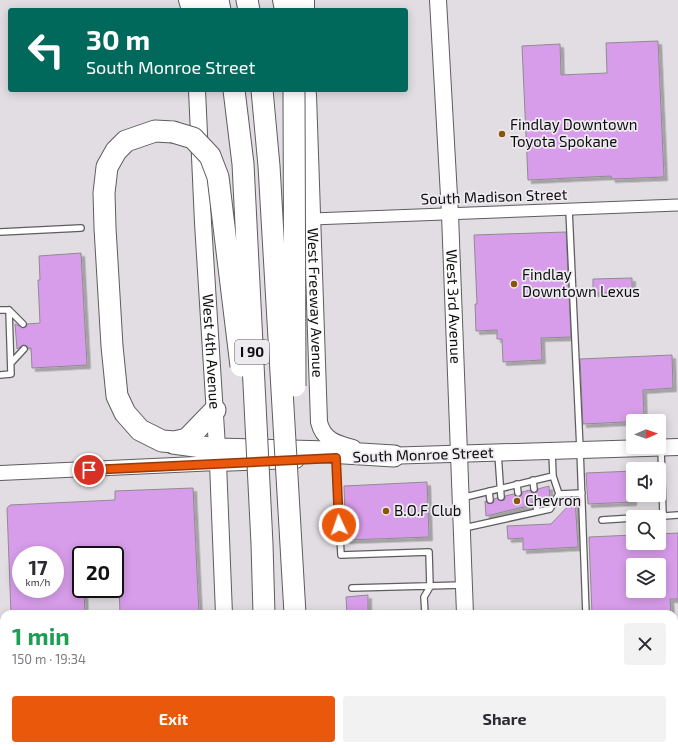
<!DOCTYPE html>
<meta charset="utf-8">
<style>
:root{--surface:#fff;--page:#f2f2f3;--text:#2b2b33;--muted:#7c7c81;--accent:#ea580c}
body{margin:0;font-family:"Exo 2",sans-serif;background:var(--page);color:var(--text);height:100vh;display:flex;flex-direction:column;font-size:15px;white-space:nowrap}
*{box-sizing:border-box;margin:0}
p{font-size:13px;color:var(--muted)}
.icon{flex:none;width:22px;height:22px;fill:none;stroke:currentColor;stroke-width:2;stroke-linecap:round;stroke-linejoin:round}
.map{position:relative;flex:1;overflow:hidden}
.details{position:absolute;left:0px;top:610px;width:678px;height:140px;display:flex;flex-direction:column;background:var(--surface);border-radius:12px 12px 0 0;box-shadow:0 2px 10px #0003}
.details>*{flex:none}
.guide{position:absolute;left:8px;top:8px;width:400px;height:84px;border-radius:4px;box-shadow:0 2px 10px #0003;background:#00695c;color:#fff;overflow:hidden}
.needle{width:26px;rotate:88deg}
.controls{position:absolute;left:626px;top:414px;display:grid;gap:8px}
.controls a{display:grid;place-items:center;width:40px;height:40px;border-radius:4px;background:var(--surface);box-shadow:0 2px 10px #0003;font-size:20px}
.speed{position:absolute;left:12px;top:546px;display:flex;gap:8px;font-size:20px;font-weight:700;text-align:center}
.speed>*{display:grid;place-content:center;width:52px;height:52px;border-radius:50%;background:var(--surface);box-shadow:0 2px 10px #0003;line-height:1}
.speed small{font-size:10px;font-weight:400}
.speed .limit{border:2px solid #111;border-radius:6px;background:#fff;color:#111}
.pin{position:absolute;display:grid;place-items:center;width:34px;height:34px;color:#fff;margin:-17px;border:2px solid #fff;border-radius:50%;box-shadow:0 1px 4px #0007}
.me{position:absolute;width:44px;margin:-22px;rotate:357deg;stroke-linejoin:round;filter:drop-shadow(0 0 3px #0008)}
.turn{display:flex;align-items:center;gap:14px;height:84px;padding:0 12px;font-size:18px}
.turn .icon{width:52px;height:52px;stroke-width:2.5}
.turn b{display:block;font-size:28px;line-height:34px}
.round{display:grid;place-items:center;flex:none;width:42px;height:42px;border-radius:4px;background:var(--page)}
.headline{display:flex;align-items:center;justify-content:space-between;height:68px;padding:0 12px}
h1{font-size:24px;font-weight:700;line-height:30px;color:#1e9e55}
.button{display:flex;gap:8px;margin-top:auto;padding:8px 12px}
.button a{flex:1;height:46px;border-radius:4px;background:var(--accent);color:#fff;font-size:16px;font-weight:700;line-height:46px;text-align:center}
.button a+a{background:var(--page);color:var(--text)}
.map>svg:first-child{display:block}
</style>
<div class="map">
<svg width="678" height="750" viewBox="0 0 678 750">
<defs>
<filter id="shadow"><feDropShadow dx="3.5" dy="3.5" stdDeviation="0" flood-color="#0004"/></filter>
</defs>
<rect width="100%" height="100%" fill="#e1dde2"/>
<path fill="#d89dea" stroke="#8f8b90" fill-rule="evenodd" filter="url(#shadow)" d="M658,41L664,177L612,179L611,176L528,180L522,46L560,44L561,75L607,73L606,43Z
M566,232L571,337L541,338L542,360L503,362L502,339H497V330L476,331L475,304H477L474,235Z
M81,253L87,365L32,368L31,348H28L27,346L23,345L17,349L15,324L24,328L26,327L27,324L40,323L38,280H40L39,256Z
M632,278V292L593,293V279Z
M672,355L673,388L643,390L644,421L583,424L580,359Z
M633,471V502L588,504L586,473Z
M427,482L429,537L346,540L344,486Z
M549,486L550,500L540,503L538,500H535L532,502V505L486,516L485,501L491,504L494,502V499L497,498L502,501L505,499V496L514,494L516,497H519L522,495V492L530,490L532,493H535L538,491V489Z
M193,488L199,614H120L118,555H81V589H84L85,614H11L7,508L10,505L115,500V491ZM21,555H55V589H21Z
M575,499L578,547L523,550V538L508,539L507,526L551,524Z
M678,533V599H670L671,614H592L589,537L633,535V543H659V534ZM633,565H659V591H633Z
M368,595V614H347L346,597Z"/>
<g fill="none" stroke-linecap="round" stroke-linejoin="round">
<defs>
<path id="service" d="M569,210L580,449L586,614
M0,232L81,228
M0,310H9L11,374L0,375
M9,310L23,324
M12,362L24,349
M661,448L663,516
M552,452L553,476
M498,454L501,497
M336,458L341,555L429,552L430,587L424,597L425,614
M533,480L534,489
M517,484L518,493
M489,491L490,500
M461,498L553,476L559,494
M536,504L537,511
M650,517L678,515
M602,520L633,518
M464,528L550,509L559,494L582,493
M352,588L463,585
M0,644H4
M581,746V750
M591,746L592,750
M371,750L380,746
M435,750V746"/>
<path id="minor" d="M312,219L678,205"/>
<path id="tertiary" d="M307,0V10
M0,473L218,463
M0,717H4
M229,746V750"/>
<g id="secondary">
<path d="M187,0L190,10"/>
<path d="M281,0L283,10"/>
<path id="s1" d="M438,0L450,214L465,614"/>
<path id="s2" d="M197,90L203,223L218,463L224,614"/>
<path id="s3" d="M307,90L308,95L319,422C323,440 337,444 353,448"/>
<path d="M383,456L678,447"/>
<path d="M218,463L296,460"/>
<path d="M674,688H678"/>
<path d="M470,746V750"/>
</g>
<path id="motorway" d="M200,0L203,10
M218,0L220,10
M247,0L249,10
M292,0L293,10
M173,132L155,131L126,141L116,151L107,167L104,193L105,228L112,346L117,396L125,413L140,430L162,441L175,442L187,439L215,410
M173,443L217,449L328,452L394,456
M268,746V750
M300,746V750
M336,750L339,746"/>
</defs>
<use href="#service" stroke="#5f5c60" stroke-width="8"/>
<use href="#minor" stroke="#5f5c60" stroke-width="13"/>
<use href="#tertiary" stroke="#5f5c60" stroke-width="16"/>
<use href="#secondary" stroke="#5f5c60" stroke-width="18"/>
<use href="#motorway" stroke="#5f5c60" stroke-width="23"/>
<use href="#service" stroke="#fff" stroke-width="5.5"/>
<use href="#minor" stroke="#fff" stroke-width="11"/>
<use href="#tertiary" stroke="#fff" stroke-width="14"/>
<use href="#secondary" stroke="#fff" stroke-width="16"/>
<use href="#motorway" stroke="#fff" stroke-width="21"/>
<defs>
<path id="motorway-bridge" d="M234,90L243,164L262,544L264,614
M262,90L269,166L295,614
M294,90L295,386
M173,132L193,138L210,156L218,177L241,366"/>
</defs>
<use href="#motorway-bridge" stroke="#5f5c60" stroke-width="23" stroke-linecap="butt"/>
<use href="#motorway-bridge" stroke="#fff" stroke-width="21"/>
</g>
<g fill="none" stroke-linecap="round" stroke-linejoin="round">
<defs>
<path id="route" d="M89,470L336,458L339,525"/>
</defs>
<use href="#route" stroke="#983908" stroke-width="10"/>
<use href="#route" stroke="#ea580c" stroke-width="7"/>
</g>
<g fill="#8c5409" stroke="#eeebf0" stroke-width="1.5">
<circle cx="502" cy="134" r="4"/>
<circle cx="514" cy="284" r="4"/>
<circle cx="517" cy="501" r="4"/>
<circle cx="386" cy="511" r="4"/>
</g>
<g text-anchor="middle" stroke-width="3.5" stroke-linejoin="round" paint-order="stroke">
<rect fill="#eeebf0" stroke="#504f51" stroke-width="1" x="235" y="340" width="34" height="24" rx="3"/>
<g font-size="14" font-weight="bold" fill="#0d0c0d">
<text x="252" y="357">I 90</text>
</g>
<g font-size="15" fill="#0d0c0d" stroke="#eeebf0" text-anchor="start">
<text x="510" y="130">Findlay Downtown<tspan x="510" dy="17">Toyota Spokane</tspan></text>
<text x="522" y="280">Findlay<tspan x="522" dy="17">Downtown Lexus</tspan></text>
<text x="525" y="506">Chevron</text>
<text x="394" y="516">B.O.F Club</text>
</g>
<g font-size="15" fill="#0d0c0d" stroke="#eeebf0">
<text transform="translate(494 197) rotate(-2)" y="5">South Madison Street</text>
<text dy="5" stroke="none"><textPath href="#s3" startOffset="213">West Freeway Avenue</textPath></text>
<text dy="5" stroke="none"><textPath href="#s1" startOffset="307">West 3rd Avenue</textPath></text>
<text dy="5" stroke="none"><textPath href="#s2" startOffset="262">West 4th Avenue</textPath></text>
<text transform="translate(423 455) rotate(-2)" y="5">South Monroe Street</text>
</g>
</g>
</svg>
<div class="controls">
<a><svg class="needle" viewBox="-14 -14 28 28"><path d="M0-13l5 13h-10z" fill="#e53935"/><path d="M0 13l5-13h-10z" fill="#7c7c81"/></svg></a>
<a><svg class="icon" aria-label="sound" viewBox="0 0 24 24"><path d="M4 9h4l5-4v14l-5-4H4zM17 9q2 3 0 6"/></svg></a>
<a><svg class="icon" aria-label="search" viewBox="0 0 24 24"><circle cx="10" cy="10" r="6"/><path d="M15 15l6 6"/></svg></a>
<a><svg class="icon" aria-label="layers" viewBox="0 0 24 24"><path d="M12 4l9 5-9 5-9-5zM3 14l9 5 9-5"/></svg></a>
</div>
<div class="speed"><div>17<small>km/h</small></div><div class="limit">20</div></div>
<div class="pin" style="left:89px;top:470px;background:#d93025"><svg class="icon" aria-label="arrive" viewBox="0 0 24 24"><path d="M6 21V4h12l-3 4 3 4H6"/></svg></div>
<svg class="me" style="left:339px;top:525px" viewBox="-20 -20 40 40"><circle r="17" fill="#ea580c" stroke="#fff" stroke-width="3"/><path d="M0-11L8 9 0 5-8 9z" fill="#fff"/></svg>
<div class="guide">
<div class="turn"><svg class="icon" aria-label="left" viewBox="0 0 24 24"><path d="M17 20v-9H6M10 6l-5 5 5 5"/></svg><div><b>30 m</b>South Monroe Street</div></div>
</div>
<section class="details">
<div class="headline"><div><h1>1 min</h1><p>150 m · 19:34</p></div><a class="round"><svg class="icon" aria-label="close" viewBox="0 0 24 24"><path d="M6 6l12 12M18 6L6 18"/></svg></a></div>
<div class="button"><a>Exit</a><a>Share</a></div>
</section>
</div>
